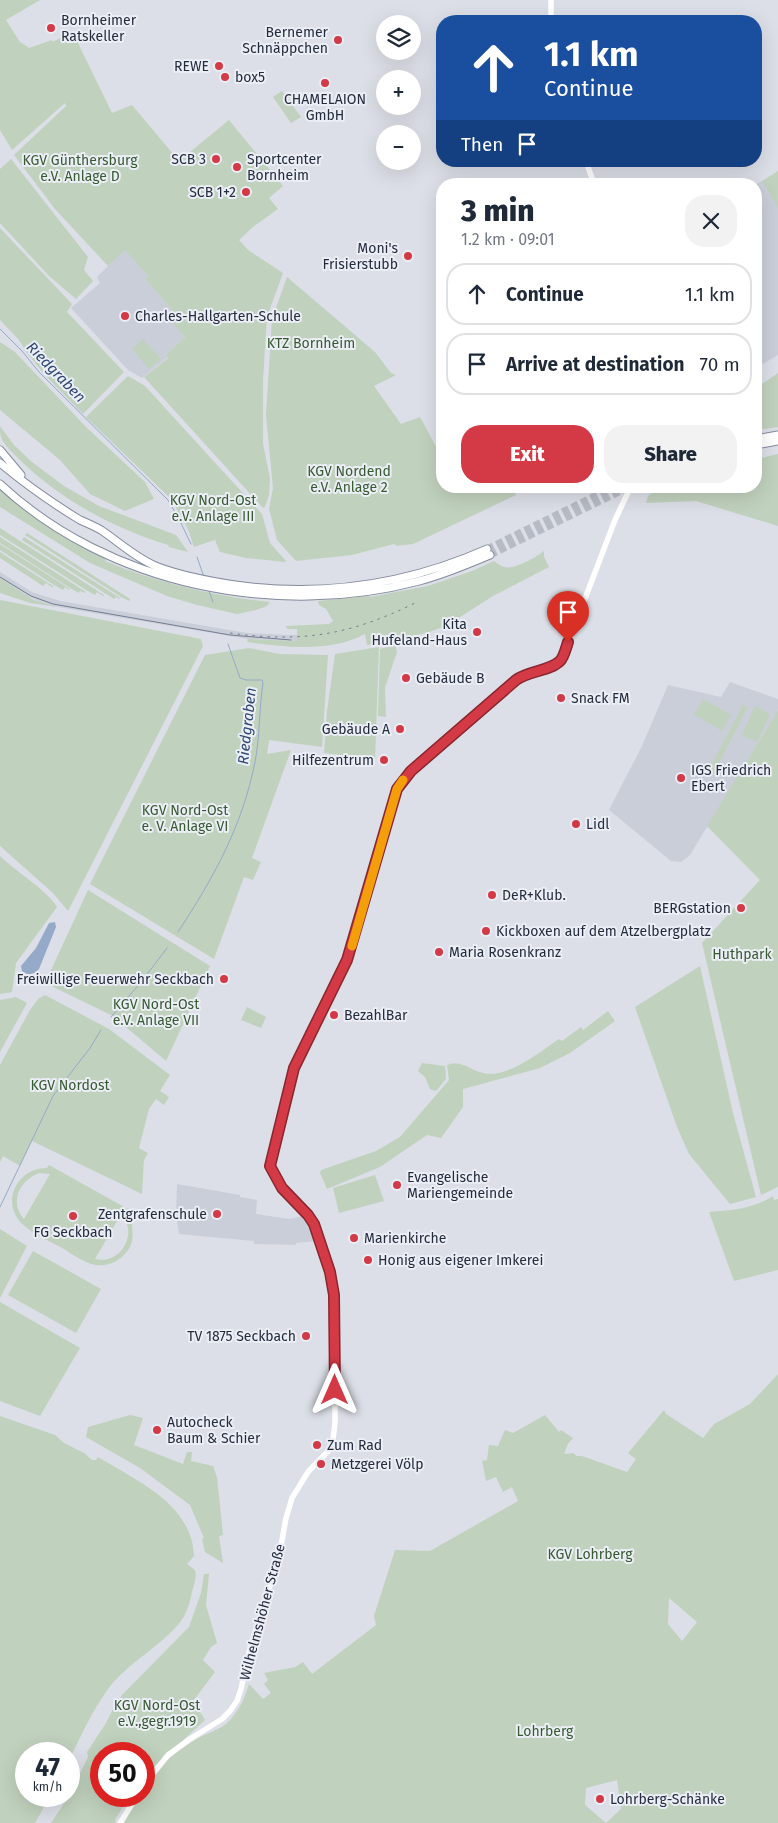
<!DOCTYPE html>
<meta charset="utf-8">
<style>
:root{--surface:#fff;--page:#f2f2f3;--text:#1f2937;--muted:#747a83;--line:#e0e1e3;--accent:#d33a46}
body{margin:0;font-family:"Fira Sans",sans-serif;background:var(--page);color:var(--text);height:100vh;display:flex;flex-direction:column;font-size:19px;white-space:nowrap}
*{box-sizing:border-box;margin:0}
p{font-size:16px;color:var(--muted)}
.icon{flex:none;width:28px;height:28px;fill:none;stroke:currentColor;stroke-width:2;stroke-linecap:round;stroke-linejoin:round}
.map{position:relative;flex:1;overflow:hidden}
.details{position:absolute;left:436px;top:178px;width:326px;height:315px;display:flex;flex-direction:column;background:var(--surface);border-radius:20px;box-shadow:0 5px 20px #0002}
.details>*{flex:none}
.hud{position:absolute;left:436px;top:15px;width:326px;height:152px;border-radius:20px;box-shadow:0 5px 20px #0002;background:#1a4fa0;color:#fff;overflow:hidden}
.buttons{position:absolute;left:376px;top:15px;display:grid;gap:10px}
.buttons a{display:grid;place-items:center;width:45px;height:45px;border-radius:50%;background:var(--surface);box-shadow:0 5px 20px #0002;font-size:25px}
.speed{position:absolute;left:15px;top:1742px;display:flex;gap:10px;font-size:25px;font-weight:700;text-align:center}
.speed>*{display:grid;place-content:center;width:65px;height:65px;border-radius:50%;background:var(--surface);box-shadow:0 5px 20px #0002;line-height:1}
.speed small{font-size:12px;font-weight:400}
.speed .limit{border:8px solid #d22;background:#fff;color:#111}
.pin{position:absolute;display:grid;place-items:center;width:42px;height:42px;color:#fff;margin:-51px -21px;border-radius:50% 50% 50% 0;rotate:-45deg;box-shadow:0 0 5px #0007}
.pin .icon{rotate:45deg}
.me{position:absolute;width:55px;margin:-28px;rotate:0deg;stroke-linejoin:round;filter:drop-shadow(0 0 4px #0008)}
.turn{display:flex;align-items:center;gap:18px;height:105px;padding:0 25px;font-size:22px}
.turn .icon{width:65px;height:65px;stroke-width:2.5}
.turn b{display:block;font-size:35px;line-height:42px}
.then{display:flex;align-items:center;height:48px;padding:0 25px;background:#0003;gap:10px;font-size:19px}
.round{display:grid;place-items:center;flex:none;width:52px;height:52px;border-radius:20px;background:var(--page)}
.head{display:flex;align-items:center;justify-content:space-between;height:85px;padding:0 25px}
h1{font-size:30px;font-weight:800;line-height:38px}
.primary-button{display:flex;gap:10px;margin-top:auto;padding:10px 25px}
.primary-button a{flex:1;height:58px;border-radius:20px;background:var(--accent);color:#fff;font-size:20px;font-weight:800;line-height:58px;text-align:center}
.primary-button a+a{background:var(--page);color:var(--text)}
ul{padding:0;list-style:none}
li{display:flex;align-items:center;gap:15px;height:62px;margin:0 10px 8px;padding:0 15px;border:2px solid var(--line);border-radius:20px}
li div{flex:1}
li b{display:block;font-size:19px}
li em{font-style:normal}
.map>svg:first-child{display:block}
</style>
<div class="map">
<svg width="778" height="1823" viewBox="0 0 778 1823">
<rect width="100%" height="100%" fill="#dcdfe7"/>
<path fill="#caced9" d="M762,181L778,209V355L756,368V184Z
M125,249L148,276L145,279L175,313L170,319L185,337L166,355L168,357L142,378L128,370L71,308L100,283L97,277Z
M0,572L32,592L60,601L247,633L291,635L313,634L298,641L248,639L58,607L41,602L28,596L0,578Z
M730,682L778,699V710L690,855L681,862L671,861L609,810L642,746L668,685L721,697Z
M177,1184L240,1195V1197L257,1200L256,1214L289,1219L303,1216L316,1241L296,1243V1245L254,1244V1241L179,1234L176,1215Z"/>
<path fill="#c0d1bd" fill-rule="evenodd" d="M0,0H40L6,20L20,42L29,48L52,40L53,42L62,37L76,39L112,113L132,105L179,161L229,120L283,186L269,198L278,209L253,227L239,240L248,250L283,273L267,317L263,380V443L270,479L269,495L265,507L263,508L144,377L168,358L166,355L185,337L169,319L175,313L145,279L148,276L125,250L108,266L55,209L14,155L66,106L65,103L12,150L0,130Z
M282,91L301,117L291,123L273,97Z
M11,159L88,257L84,270L93,281L76,299L49,276L0,223V169Z
M778,171V209L762,181Z
M0,228L72,304L67,312L124,372L83,414L44,374L27,353L19,340L0,320Z
M287,277L375,352L391,373L396,375L374,386L401,424L420,417L442,458V486H511L516,495L413,544L397,546L394,544L352,555L296,561L277,540L269,509L273,488L266,415L272,319Z
M143,339L161,359L149,369L132,349Z
M0,342L15,352L86,427L145,482L154,499L125,511L90,494L60,460L0,410Z
M778,373V427L756,430V388Z
M128,376L145,386L262,514L270,543L286,561L285,562L246,558L220,552L215,540L194,547L188,529L171,499L86,417Z
M0,426L14,445L32,462L64,486L99,506L176,535L188,552L169,547L168,545C113,528 59,499 18,458C12,452 4,445 1,437C0,434 0,430 0,426Z
M778,454V526L696,501L646,503L648,496L660,486H756V459Z
M0,489C33,516 67,540 106,559L105,561C158,583 213,596 270,602L267,606L256,610L237,614L197,605L167,596L90,563L0,507Z
M0,528L104,595L103,596L97,592L95,595L86,590L0,535Z
M27,533L130,599L129,601L121,597L25,535Z
M0,537L86,592L85,593L80,591L79,593L70,588L0,543Z
M24,537L120,598L119,599L116,597L114,599L22,540Z
M0,544L70,589L69,590L65,587L63,590L54,585L0,550Z
M544,551V557L549,567L493,596L446,626L426,633L381,643L367,645L365,634C329,653 286,647 247,642L248,639L297,641V629H287L286,626L329,624L333,621L326,609L319,605L318,601L369,596L370,597L428,586L472,571L494,561C497,563 501,566 504,567C515,570 536,557 544,551Z
M0,552L53,586V588L46,583L43,586L0,558Z
M0,578L34,600L58,607L30,603L0,593Z
M0,600L201,639L203,646L68,911L53,893L0,846Z
M395,645L397,652L385,688L386,717L378,716L380,649Z
M379,647L375,759L324,753L327,711L335,654Z
M249,648L280,654L328,655L322,747L269,740L267,754L291,750L252,858L261,862L253,880L244,877L214,959L90,884L205,655Z
M703,699L731,715L722,731L694,714Z
M743,705L748,707L712,776L707,773Z
M755,706L770,714L757,742L742,735Z
M778,710V1187L761,1195L702,943L760,880L707,826Z
M0,856C15,871 47,890 57,907L16,963L12,992L0,994Z
M88,890L210,966L166,1061L113,1016L45,983Z
M700,966L733,1113L756,1197L730,1204L689,1154L677,1127L635,1007Z
M45,995L109,1029L170,1075L160,1091L169,1097L164,1105L156,1099L149,1109L139,1148L148,1153L144,1160L142,1194L32,1141L20,1166L3,1156L0,1162V1065L30,1010L38,999Z
M16,997L27,1003L0,1052V1000Z
M247,1007L266,1017L261,1028L241,1020Z
M608,1011L615,1021L570,1053L540,1068L463,1089V1107L441,1138L427,1135L380,1167L327,1189L320,1173L321,1170L376,1151L400,1137L449,1080L447,1065C464,1060 468,1070 483,1073C507,1079 540,1052 559,1039L562,1041L581,1027L583,1030Z
M422,1063L445,1066L446,1079L436,1091L430,1089L425,1077L418,1071Z
M49,1165L135,1213C127,1227 140,1239 124,1255C116,1263 107,1266 96,1265C84,1263 72,1254 62,1248C43,1237 12,1227 12,1201C12,1193 15,1186 20,1180C27,1172 36,1168 47,1168ZM39,1173L50,1174L24,1219C9,1202 19,1181 39,1173ZM121,1214C139,1233 121,1265 95,1259Z
M375,1175L384,1201L339,1213L333,1188Z
M773,1196L774,1200L778,1199V1270L734,1281L709,1212C733,1210 753,1209 773,1196Z
M0,1229L27,1246L0,1298Z
M33,1251L101,1289L76,1333L8,1295Z
M0,1302L80,1348L40,1416L0,1401Z
M778,1374V1823H124L140,1796H144C144,1776 178,1750 195,1740C204,1734 217,1731 226,1724C238,1713 245,1698 249,1684L263,1699L271,1693L264,1684L268,1680L264,1673L295,1667L303,1662L312,1674L376,1625L374,1616L395,1550L430,1551L518,1501L512,1487L503,1492L496,1477L486,1481L482,1461L487,1460L489,1445L498,1446L505,1430L513,1433L545,1415L559,1432L561,1430L573,1438L568,1444L564,1454L573,1453L577,1456H582L627,1472L636,1459L628,1453L664,1410L666,1414L703,1438L714,1424L750,1404ZM669,1598L697,1622L682,1641L668,1624ZM617,1780L621,1809L606,1823L585,1805L586,1788Z
M130,1415L143,1418L134,1445L183,1464L187,1452H192L191,1461L213,1466L217,1477L223,1535L219,1536L223,1563L205,1552L202,1539L204,1538L190,1505L140,1468L86,1437L88,1427Z
M0,1416L55,1435L64,1443L84,1453L92,1460H96L98,1457C137,1481 192,1504 194,1556L187,1564L195,1570C197,1577 194,1585 192,1592C190,1602 187,1613 181,1621C161,1647 128,1662 108,1689C92,1711 81,1736 69,1760V1754H26V1796H50L35,1823H0Z
M204,1574H209L206,1605L217,1643L211,1647L203,1660L215,1672L193,1701L205,1720L144,1776V1754H101V1796H130L116,1818L115,1823H51L69,1796L88,1757L87,1752L106,1723L115,1705L122,1695L189,1627L201,1593Z"/>
<path fill="#95aac9" d="M55,922L56,927L39,969C33,975 28,976 22,971L21,966L36,948L49,923Z"/>
<g fill="none" stroke-linecap="round" stroke-linejoin="round">
<path stroke="#95aac9" stroke-width="1" d="M0,329L22,351L39,372L168,500L179,519L191,544
M197,557L204,577
M209,591L213,602
M178,932C214,877 242,827 255,762C260,736 259,709 263,683L262,680H246L240,678L228,644
M111,1017L142,981L167,948
M0,1207L53,1096L90,1048L101,1030"/>
<path stroke="#b7bbc5" stroke-width="7" stroke-dasharray="7 3.5" stroke-linecap="butt" d="M487,549L615,486
M490,555L631,486"/>
<defs>
<path id="highway" d="M756,439L778,435
M756,445L778,441
M0,450L21,475
M0,463C25,484 52,503 80,520C87,523 94,526 101,530C119,542 137,559 158,567C182,576 209,581 235,585C323,597 406,585 487,549
M0,484C108,585 277,619 419,581C443,575 466,565 490,555"/>
</defs>
<use href="#highway" stroke="#838b9e" stroke-width="9"/>
<path stroke="#fff" stroke-width="5.5" d="M551,0V21
M586,161L594,184
M144,1785L168,1755L190,1739L222,1719L230,1711L237,1701L241,1689L250,1648L279,1557L286,1518L292,1498L308,1472L332,1447L335,1423V1319L333,1286L315,1227L308,1215L277,1182L270,1166L271,1157L295,1063L343,971L351,949L397,789L411,771L515,681C529,670 550,671 562,659L615,520L631,486
M120,1823L137,1796"/>
<use href="#highway" stroke="#fff" stroke-width="7"/>
<path stroke="#757d91" stroke-width="1" d="M0,577L31,596L53,604L230,635L291,640"/>
<path stroke="#757d91" stroke-width="1" stroke-dasharray="2.5 5" stroke-linecap="butt" d="M230,633C302,643 350,635 415,603"/>
</g>
<g fill="none" stroke-linecap="round" stroke-linejoin="round">
<defs>
<path id="route" d="M335,1390L334,1295L330,1272L314,1224L308,1215L282,1188L270,1166L294,1068L347,960L397,789L411,771L516,680C528,671 550,671 560,661C564,657 566,648 568,642"/>
</defs>
<use href="#route" stroke="#89262e" stroke-width="12"/>
<use href="#route" stroke="#d33a46" stroke-width="9"/>
<path stroke="#f59e0b" stroke-width="9" d="M352,946L397,789L403,780"/>
</g>
<g fill="#d33a46" stroke="#ebeef5" stroke-width="2">
<circle cx="51" cy="28" r="5"/>
<circle cx="338" cy="40" r="5"/>
<circle cx="219" cy="66" r="5"/>
<circle cx="225" cy="77" r="5"/>
<circle cx="325" cy="83" r="5"/>
<circle cx="216" cy="159" r="5"/>
<circle cx="237" cy="167" r="5"/>
<circle cx="246" cy="192" r="5"/>
<circle cx="408" cy="256" r="5"/>
<circle cx="125" cy="316" r="5"/>
<circle cx="477" cy="632" r="5"/>
<circle cx="406" cy="678" r="5"/>
<circle cx="561" cy="698" r="5"/>
<circle cx="400" cy="729" r="5"/>
<circle cx="384" cy="760" r="5"/>
<circle cx="681" cy="778" r="5"/>
<circle cx="576" cy="824" r="5"/>
<circle cx="492" cy="895" r="5"/>
<circle cx="741" cy="908" r="5"/>
<circle cx="486" cy="931" r="5"/>
<circle cx="439" cy="952" r="5"/>
<circle cx="224" cy="979" r="5"/>
<circle cx="334" cy="1015" r="5"/>
<circle cx="397" cy="1185" r="5"/>
<circle cx="217" cy="1214" r="5"/>
<circle cx="73" cy="1216" r="5"/>
<circle cx="354" cy="1238" r="5"/>
<circle cx="368" cy="1260" r="5"/>
<circle cx="306" cy="1336" r="5"/>
<circle cx="157" cy="1430" r="5"/>
<circle cx="317" cy="1445" r="5"/>
<circle cx="321" cy="1464" r="5"/>
<circle cx="600" cy="1799" r="5"/>
</g>
<g text-anchor="middle" stroke-width="4" stroke-linejoin="round" paint-order="stroke">
<g font-size="14" fill="#252c3e" stroke="#ebeef5" text-anchor="start">
<text x="61" y="25">Bornheimer<tspan x="61" dy="16">Ratskeller</tspan></text>
<text x="328" y="37" text-anchor="end">Bernemer<tspan x="328" dy="16">Schnäppchen</tspan></text>
<text x="209" y="71" text-anchor="end">REWE</text>
<text x="235" y="82">box5</text>
<text x="325" y="104" text-anchor="middle">CHAMELAION<tspan x="325" dy="16">GmbH</tspan></text>
<text x="206" y="164" text-anchor="end">SCB 3</text>
<text x="247" y="164">Sportcenter<tspan x="247" dy="16">Bornheim</tspan></text>
<text x="236" y="197" text-anchor="end">SCB 1+2</text>
<text x="398" y="253" text-anchor="end">Moni's<tspan x="398" dy="16">Frisierstubb</tspan></text>
<text x="135" y="321">Charles-Hallgarten-Schule</text>
<text x="467" y="629" text-anchor="end">Kita<tspan x="467" dy="16">Hufeland-Haus</tspan></text>
<text x="416" y="683">Gebäude B</text>
<text x="571" y="703">Snack FM</text>
<text x="390" y="734" text-anchor="end">Gebäude A</text>
<text x="374" y="765" text-anchor="end">Hilfezentrum</text>
<text x="691" y="775">IGS Friedrich<tspan x="691" dy="16">Ebert</tspan></text>
<text x="586" y="829">Lidl</text>
<text x="502" y="900">DeR+Klub.</text>
<text x="731" y="913" text-anchor="end">BERGstation</text>
<text x="496" y="936">Kickboxen auf dem Atzelbergplatz</text>
<text x="449" y="957">Maria Rosenkranz</text>
<text x="214" y="984" text-anchor="end">Freiwillige Feuerwehr Seckbach</text>
<text x="344" y="1020">BezahlBar</text>
<text x="407" y="1182">Evangelische<tspan x="407" dy="16">Mariengemeinde</tspan></text>
<text x="207" y="1219" text-anchor="end">Zentgrafenschule</text>
<text x="73" y="1237" text-anchor="middle">FG Seckbach</text>
<text x="364" y="1243">Marienkirche</text>
<text x="378" y="1265">Honig aus eigener Imkerei</text>
<text x="296" y="1341" text-anchor="end">TV 1875 Seckbach</text>
<text x="167" y="1427">Autocheck<tspan x="167" dy="16">Baum &amp; Schier</tspan></text>
<text x="327" y="1450">Zum Rad</text>
<text x="331" y="1469">Metzgerei Völp</text>
<text x="610" y="1804">Lohrberg-Schänke</text>
</g>
<g font-size="14" fill="#375a32" stroke="#ebeef5">
<text x="80" y="165">KGV Günthersburg<tspan x="80" dy="16">e.V. Anlage D</tspan></text>
<text x="311" y="348">KTZ Bornheim</text>
<text x="349" y="476">KGV Nordend<tspan x="349" dy="16">e.V. Anlage 2</tspan></text>
<text x="213" y="505">KGV Nord-Ost<tspan x="213" dy="16">e.V. Anlage III</tspan></text>
<text x="185" y="815">KGV Nord-Ost<tspan x="185" dy="16">e. V. Anlage VI</tspan></text>
<text x="742" y="959">Huthpark</text>
<text x="156" y="1009">KGV Nord-Ost<tspan x="156" dy="16">e.V. Anlage VII</tspan></text>
<text x="70" y="1090">KGV Nordost</text>
<text x="590" y="1559">KGV Lohrberg</text>
<text x="157" y="1710">KGV Nord-Ost<tspan x="157" dy="16">e.V.,gegr.1919</tspan></text>
<text x="545" y="1736">Lohrberg</text>
</g>
<g font-size="14" fill="#252c3e" stroke="#ebeef5">
<text transform="translate(262 1612) rotate(-75)" y="5">Wilhelmshöher Straße</text>
</g>
<g font-size="15" font-style="italic" fill="#2e4873" stroke="#ebeef5">
<text transform="translate(56 372) rotate(46)" y="5">Riedgraben</text>
<text transform="translate(247 726) rotate(-84)" y="5">Riedgraben</text>
</g>
</g>
</svg>
<div class="buttons">
<a><svg class="icon" aria-label="layers" viewBox="0 0 24 24"><path d="M12 4l9 5-9 5-9-5zM3 14l9 5 9-5"/></svg></a>
<a>+</a>
<a>−</a>
</div>
<div class="speed"><div>47<small>km/h</small></div><div class="limit">50</div></div>
<div class="pin" style="left:568px;top:642px;background:#d93025"><svg class="icon" aria-label="arrive" viewBox="0 0 24 24"><path d="M6 21V4h12l-3 4 3 4H6"/></svg></div>
<svg class="me" style="left:335px;top:1390px" viewBox="-20 -20 40 40"><path d="M0-17L14 15 0 8-14 15z" fill="#d33a46" stroke="#fff" stroke-width="4"/></svg>
<div class="hud">
<div class="turn"><svg class="icon" aria-label="ahead" viewBox="0 0 24 24"><path d="M12 20V5M6 11l6-6 6 6"/></svg><div><b>1.1 km</b>Continue</div></div>
<div class="then">Then<svg class="icon" aria-label="arrive" viewBox="0 0 24 24"><path d="M6 21V4h12l-3 4 3 4H6"/></svg></div>
</div>
<section class="details">
<div class="head"><div><h1>3 min</h1><p>1.2 km · 09:01</p></div><a class="round"><svg class="icon" aria-label="close" viewBox="0 0 24 24"><path d="M6 6l12 12M18 6L6 18"/></svg></a></div>
<ul>
<li><svg class="icon" aria-label="ahead" viewBox="0 0 24 24"><path d="M12 20V5M6 11l6-6 6 6"/></svg><div><b>Continue</b></div><em>1.1 km</em></li>
<li><svg class="icon" aria-label="arrive" viewBox="0 0 24 24"><path d="M6 21V4h12l-3 4 3 4H6"/></svg><div><b>Arrive at destination</b></div><em>70 m</em></li>
</ul>
<div class="primary-button"><a>Exit</a><a>Share</a></div>
</section>
</div>
